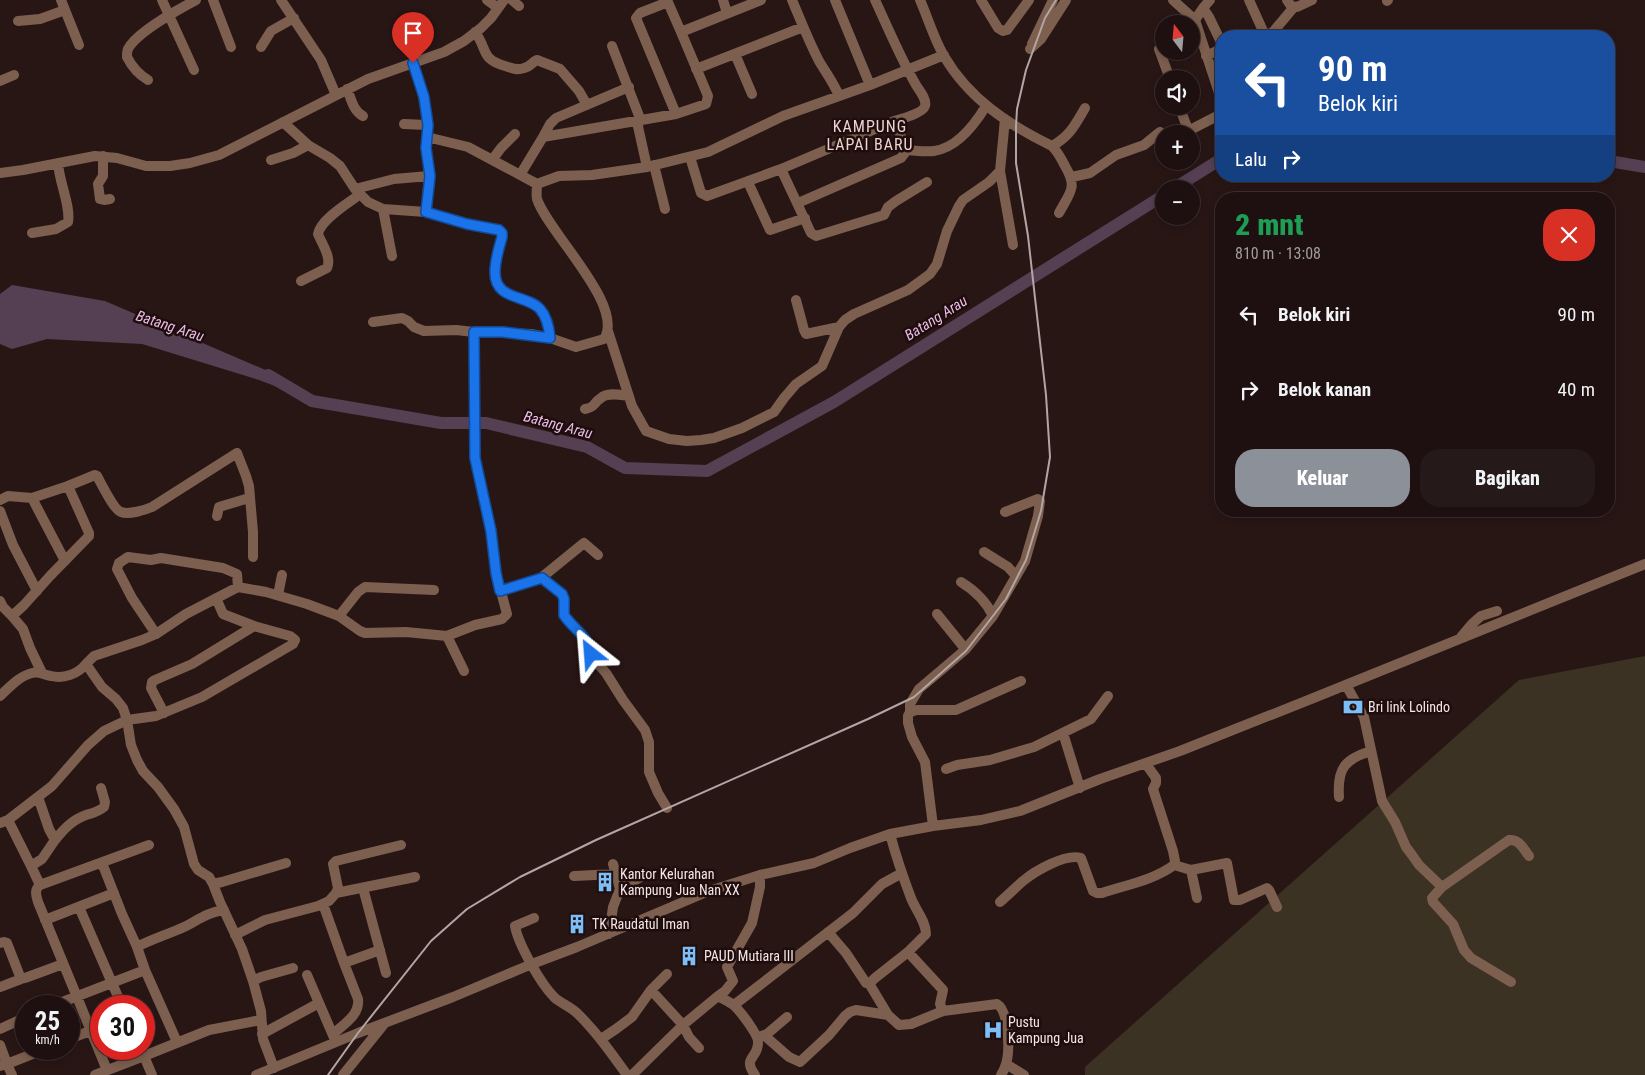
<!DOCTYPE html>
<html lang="id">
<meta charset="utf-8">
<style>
:root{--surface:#1e1010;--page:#261919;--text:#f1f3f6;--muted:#a19d9f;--line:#3c3030;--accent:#8c9099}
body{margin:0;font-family:"Roboto Condensed",sans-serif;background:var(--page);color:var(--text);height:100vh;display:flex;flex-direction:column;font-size:19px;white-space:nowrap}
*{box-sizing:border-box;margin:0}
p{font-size:16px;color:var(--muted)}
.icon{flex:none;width:28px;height:28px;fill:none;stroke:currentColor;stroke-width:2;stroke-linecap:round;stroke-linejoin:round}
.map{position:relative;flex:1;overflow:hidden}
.side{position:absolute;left:1215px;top:192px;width:400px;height:325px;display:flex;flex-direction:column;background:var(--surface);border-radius:20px;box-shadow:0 2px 8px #0003,0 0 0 1px var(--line)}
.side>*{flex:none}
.banner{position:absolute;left:1215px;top:30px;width:400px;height:152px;border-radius:20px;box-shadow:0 2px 8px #0003,0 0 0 1px var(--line);background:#1a4fa0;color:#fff;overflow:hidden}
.needle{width:32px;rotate:344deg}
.buttons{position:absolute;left:1155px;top:15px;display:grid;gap:10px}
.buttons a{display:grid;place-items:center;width:45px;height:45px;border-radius:50%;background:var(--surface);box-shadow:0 2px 8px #0003,0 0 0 1px var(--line);font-size:25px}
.speed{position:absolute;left:15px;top:995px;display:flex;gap:10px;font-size:25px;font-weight:700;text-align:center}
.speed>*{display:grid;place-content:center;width:65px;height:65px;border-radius:50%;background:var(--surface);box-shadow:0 2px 8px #0003,0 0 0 1px var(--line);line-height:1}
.speed small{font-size:12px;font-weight:400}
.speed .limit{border:8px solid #d22;background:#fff;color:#111}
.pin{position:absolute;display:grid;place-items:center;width:42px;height:42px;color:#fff;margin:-51px -21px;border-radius:50% 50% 50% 0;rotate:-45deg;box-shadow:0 0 5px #0007}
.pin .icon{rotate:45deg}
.me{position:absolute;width:55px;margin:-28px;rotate:332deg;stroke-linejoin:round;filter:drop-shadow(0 0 4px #0008)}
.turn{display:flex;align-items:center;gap:18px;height:105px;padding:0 20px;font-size:22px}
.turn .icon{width:65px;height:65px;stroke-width:2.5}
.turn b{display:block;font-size:35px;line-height:42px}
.then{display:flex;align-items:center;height:48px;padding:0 20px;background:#0003;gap:10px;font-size:19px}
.round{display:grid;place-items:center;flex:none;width:52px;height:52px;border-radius:20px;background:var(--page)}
.head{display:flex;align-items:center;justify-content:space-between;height:85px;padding:0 20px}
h1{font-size:30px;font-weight:800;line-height:38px;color:#1e9e55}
.button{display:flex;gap:10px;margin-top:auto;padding:10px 20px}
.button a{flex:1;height:58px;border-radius:20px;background:var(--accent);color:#fff;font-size:20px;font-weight:800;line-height:58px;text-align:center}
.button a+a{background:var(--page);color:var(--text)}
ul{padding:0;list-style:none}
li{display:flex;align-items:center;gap:15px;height:75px;padding:0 20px}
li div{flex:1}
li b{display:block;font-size:19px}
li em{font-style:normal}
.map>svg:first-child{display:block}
</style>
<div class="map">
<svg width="1645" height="1075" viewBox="0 0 1645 1075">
<rect width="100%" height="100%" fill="#281615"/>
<path fill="#3b3224" d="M1645,656V1075H1085V1067L1519,680Z"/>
<path fill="#543f53" d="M12,285L105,301L284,378L280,388L259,380L142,344L47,339L12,349L0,344V294Z"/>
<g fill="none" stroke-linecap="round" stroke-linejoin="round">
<path stroke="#543f53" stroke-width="12" d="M1609,161L1645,167
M1173,189L1221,159
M268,375L312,401L441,423H486L587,447L625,468L707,471L834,402L1164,195"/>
<path stroke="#7c5f4e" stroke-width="10" d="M61,0L79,45
M162,0L194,70
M213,0L231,47
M281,0L321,60L336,95
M487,0L498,8
M512,0L519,6
M667,0L681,32
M723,0L727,13
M792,0C801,21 809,42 819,61C826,73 834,83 839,96
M835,0L870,85
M920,0C928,18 934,39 944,56C969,99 1009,125 1052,146C1058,152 1061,158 1065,166C1078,188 1070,192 1059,213
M981,0L998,28L1003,31L1007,30L1029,0
M1173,0L1195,20L1221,99
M1249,0L1263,31L1267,35L1273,32L1294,7
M1287,0L1291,6L1297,7L1312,0
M1387,1L1388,0
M668,2L640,13L636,18L676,114
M1203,8L1210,0
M1195,20L1203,8L1209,17L1221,42
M18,21L40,19L65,10
M475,32C488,49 480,59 505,66C512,68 517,71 524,68C530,67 532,62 537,60L560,69L579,91L587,105
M1032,44L1053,0
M1164,44L1159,49L1170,79
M612,46L641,121
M261,47L271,31L294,18
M1030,49L1041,39L1066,0
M735,54L752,94
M1206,56L1221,49
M696,69L803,27
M148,80C138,74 132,67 127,57C127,55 127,51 128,49C136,33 179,9 196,0
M0,81L14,75
M347,89C351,98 353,111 363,116
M1179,106L1187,127L1192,129L1221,114
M283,122L308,145L330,158L340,166L355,189L368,202L383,209L426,212L467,224L499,230L502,233V237C499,248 495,260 495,272C495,301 526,294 540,309C547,317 549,327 550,338
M637,122L647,167
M404,124L427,125
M543,137L550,124L556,118L629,87
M1052,146C1070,136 1075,125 1085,108
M907,150C916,151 925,152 934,151C957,148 975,124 986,106
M103,156V176L98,184L100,199L104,200L110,199
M690,157L701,193L707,196L781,169L894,121C901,119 923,113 925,106C927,99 919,90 916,85C900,57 888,28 875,0
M271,160L293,153L308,145
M492,160L501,148L515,134
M654,165L665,209
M781,169L811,233L816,236L884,215L888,207L896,201L927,182
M1000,171L1013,245
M0,173L23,170L95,156L117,158L146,166H170L190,163L219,155L368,79L444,52L464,41L481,28L491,18L504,0
M520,175L543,137L676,114L706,104L708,96L681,32L761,0
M1072,177L1090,173L1116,155L1144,145L1160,132
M748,182L770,230L805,218
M537,184L559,176L592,175L647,167L708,152L783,116L870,85L944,55
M355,189L394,179L429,176
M798,203L901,158L907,150L894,121
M383,209L392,256
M426,212L429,176L426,148L427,137
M32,233L56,229L68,222C71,206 59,182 58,163
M301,281L327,268C332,258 322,244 318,234C320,220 348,203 359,195
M796,300L804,330L806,334L839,327
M373,322L402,318L408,321L414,327L424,331L456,330L474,332
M608,331L632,406L646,431L669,439L687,441L701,440L714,438L742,428L774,412L784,398L796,384L822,366L839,327L845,320L854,314L908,290L930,274L937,264L947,231L959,206L963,200L989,182L1000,171L1005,119
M585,409C596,407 593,403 601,398C607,392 621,395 629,396
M68,486L95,475L97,476C101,483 114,510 121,512C129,515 145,510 152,507L237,453L246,476L249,486L253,532V557
M32,498L65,561
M0,500L8,496L32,498L68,486L89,533V536L50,576L24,605L12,616L23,629L30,648L42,673
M0,511L13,545L37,591
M217,516L219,507L249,498
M984,552L1008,567L1016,576
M541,578L584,543L598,555
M501,591L541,578L562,594L564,599V615L586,639L592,657L606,673L623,700L645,730L649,742V772L658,793L667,808
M278,595L282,575
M216,598L223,614L254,626
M0,601L3,607L12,616
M937,614L962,645L965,650
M339,616L358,592L365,587L434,590
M993,616L1025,561L1038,516L1040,501L1038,499L1005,512
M156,634L132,598L117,569L119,563L128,557L151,560L161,558L223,568L237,574L238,587
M447,636L464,671
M1461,637L1472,624L1481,616L1497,611
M1346,685L1364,717L1382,801L1395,822L1406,847L1412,855L1419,865L1442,887L1432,898L1433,902L1453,924L1464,950L1471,958L1511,982
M0,696C9,688 19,676 32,673C39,671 44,675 51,676C64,679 78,674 86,664
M910,712L917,710H956L1021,681
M1063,733L1080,788
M946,769L957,765L990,760L1034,747L1091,719L1108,696
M38,797L49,829L55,840C64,829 72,820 86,815C93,813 98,812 104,807L105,802L101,788
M1339,797C1337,768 1345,759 1371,751
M8,820L31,866L42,859L55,840
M0,823L8,820L52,786L88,745L104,731L127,720L156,716L202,697L293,644L295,640L290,636L254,626L192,664L155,680L152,682L151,688L164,713
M933,826L925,762L912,737L908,723V716L910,712V704L919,689L965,650L993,616C986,601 974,590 961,582
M100,863L104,868L122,914L137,947L145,970L177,1042
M1174,865L1191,870L1227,863L1234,900H1240L1267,888L1269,890L1277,907
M31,866L40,885
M1191,870L1197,898
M574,876L616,874
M213,884L222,882L286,863
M40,885C34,890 36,895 38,902L107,1070
M40,885L149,845
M1442,887L1509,840C1519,839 1523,848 1529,856
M363,888L386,973
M620,889L646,874
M336,893L415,877
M1000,902C1008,895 1015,888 1023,881C1035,871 1066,853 1081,858L1093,891L1097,893H1102C1126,885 1154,880 1174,865L1175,861L1173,851L1153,789L1156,783V778L1146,764
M323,904L344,963L358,999C360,1015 344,1024 333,1034
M79,907L122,1006
M534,918L515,926C518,944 541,984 554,997C561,1004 571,1006 579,1015C597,1033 612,1054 627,1075
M45,920L114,893
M828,932L846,953L866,983L871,982
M609,934L613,907L620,889L613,864
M235,935L265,920L318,906L329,901L336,893L338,888L333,864L336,861L401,845
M0,943L4,942L7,943L21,979L25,978L63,964
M137,947C152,939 169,934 184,927C198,920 208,912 224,910
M908,952L943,990L940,1004L943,1011
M344,963L380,950
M667,974L651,990L683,1025L689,1037L699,1048
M307,975L335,1040
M253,981L261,977L293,968
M871,982L870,985L888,1015L899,1025L911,1024L943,1011L997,1004C1009,1011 1010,1051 1006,1064C1005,1068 1003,1072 1001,1075
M871,982L875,978L908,952L926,934C926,921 915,909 911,898C903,877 896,856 890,834
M0,987L21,979
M718,996L725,991L733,981L727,967L752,923L760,887V875
M734,1005L853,913L882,884L902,873
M52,1006L145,970
M0,1029L26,1017
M262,1034L319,1003
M765,1036L789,1057L800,1062L829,1035L845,1016L850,1012L856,1010L888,1015
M759,1037L767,1034L787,1017
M69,1039L90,1031
M601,1039L616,1029L632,1017L651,990
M0,1045L7,1064L45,1049
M141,1049L144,1056L209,1030L261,1020
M1006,1064L1024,1075
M0,1066L7,1064L12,1075
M274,1068L263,1039L261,1011L253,981L242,949L220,902L213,884L209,877L198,870L194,864L184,827L174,809L158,787L143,771L137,760L131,745L127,720L123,708L116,699L102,687L86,664L94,656L142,640L156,634L186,614L238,587L266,592L307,604L339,616L360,631L365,633L406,632L447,636L475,625L502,619L507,614L496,573L491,531L475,458L474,332L531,334L550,338L576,347L604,339C626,306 547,231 537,199C536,194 537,189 537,184L468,147L427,137C428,111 422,87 413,63
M95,1075L144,1056L152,1075
M256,1075L358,1033L453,997L532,964L577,947L709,891L760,875L814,863L850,848L890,834L933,826L981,820L1020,811L1100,779L1180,751L1311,699L1645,564
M343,1075L384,1024
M632,1075L683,1025L718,996C723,999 728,1001 732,1004C739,1009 759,1035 758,1043C758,1059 742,1057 755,1075"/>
<path stroke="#b3a5a4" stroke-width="2" d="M328,1075L358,1033L431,941L467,909L520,877L596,840L868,719L914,697L966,651L1006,599L1026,560L1041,511L1050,457L1046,395L1028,236L1016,163V126L1017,109L1026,70L1045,18L1056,0"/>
</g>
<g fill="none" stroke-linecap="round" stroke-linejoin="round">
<defs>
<path id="route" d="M413,63L424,97L428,125L426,148L430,176L426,212L467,224L499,230L502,233V237C499,248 495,260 495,272C495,301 526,294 540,309C547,317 549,327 550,338L503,332H474L475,458L491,531L496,573L500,591L542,578L562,594L564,599V615C573,629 589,636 591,654"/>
</defs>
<use href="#route" stroke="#114b97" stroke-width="12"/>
<use href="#route" stroke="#1a73e8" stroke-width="9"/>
</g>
<defs>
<symbol id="bank-bare" viewBox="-9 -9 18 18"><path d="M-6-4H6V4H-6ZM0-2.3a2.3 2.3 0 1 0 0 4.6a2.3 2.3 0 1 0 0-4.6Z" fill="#7bbef8" stroke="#1e0d0c" stroke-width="2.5" paint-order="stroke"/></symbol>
<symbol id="building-bare" viewBox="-9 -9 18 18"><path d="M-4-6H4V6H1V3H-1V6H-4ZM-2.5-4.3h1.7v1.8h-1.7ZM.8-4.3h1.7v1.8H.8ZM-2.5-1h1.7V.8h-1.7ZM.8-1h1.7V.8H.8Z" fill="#7bbef8" stroke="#1e0d0c" stroke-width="2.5" paint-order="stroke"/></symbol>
<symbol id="hospital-bare" viewBox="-9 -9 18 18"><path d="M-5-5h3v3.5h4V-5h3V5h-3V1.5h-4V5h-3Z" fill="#7bbef8" stroke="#1e0d0c" stroke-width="2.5" paint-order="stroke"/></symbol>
</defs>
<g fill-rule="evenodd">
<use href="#bank-bare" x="1339" y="693" width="28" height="28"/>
<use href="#building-bare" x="591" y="868" width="28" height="28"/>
<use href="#building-bare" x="563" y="910" width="28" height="28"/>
<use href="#building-bare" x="675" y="942" width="28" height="28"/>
<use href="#hospital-bare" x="979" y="1016" width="28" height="28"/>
</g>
<g text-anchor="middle" stroke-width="5" stroke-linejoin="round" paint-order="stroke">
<g font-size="14" fill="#f3e6e5" stroke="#1e0d0c" text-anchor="start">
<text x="1368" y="712">Bri link Lolindo</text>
<text x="620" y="879">Kantor Kelurahan<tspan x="620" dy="16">Kampung Jua Nan XX</tspan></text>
<text x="592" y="929">TK Raudatul Iman</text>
<text x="704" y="961">PAUD Mutiara III</text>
<text x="1008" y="1027">Pustu<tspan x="1008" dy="16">Kampung Jua</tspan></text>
</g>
<g font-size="15" font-style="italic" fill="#e9bde6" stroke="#1e0d0c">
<text transform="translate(936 318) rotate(-32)" y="5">Batang Arau</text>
<text transform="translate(170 326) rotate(18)" y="5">Batang Arau</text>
<text transform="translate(558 425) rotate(15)" y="5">Batang Arau</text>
</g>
<g font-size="16" letter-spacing="1" fill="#ecd3d1" stroke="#1e0d0c">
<text x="870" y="132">KAMPUNG<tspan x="870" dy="18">LAPAI BARU</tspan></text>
</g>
</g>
</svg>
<div class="buttons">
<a><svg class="needle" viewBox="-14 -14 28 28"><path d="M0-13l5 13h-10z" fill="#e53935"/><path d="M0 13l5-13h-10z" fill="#a19d9f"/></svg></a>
<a><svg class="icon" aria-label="sound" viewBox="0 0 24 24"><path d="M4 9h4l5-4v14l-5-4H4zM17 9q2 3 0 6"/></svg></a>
<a>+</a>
<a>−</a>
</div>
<div class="speed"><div>25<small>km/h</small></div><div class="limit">30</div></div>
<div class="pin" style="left:413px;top:63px;background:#d93025"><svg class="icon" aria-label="arrive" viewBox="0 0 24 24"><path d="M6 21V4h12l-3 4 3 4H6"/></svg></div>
<svg class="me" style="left:591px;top:654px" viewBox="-20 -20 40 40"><path d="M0-17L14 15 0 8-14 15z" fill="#1a73e8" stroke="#fff" stroke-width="4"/></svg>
<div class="banner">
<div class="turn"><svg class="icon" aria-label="left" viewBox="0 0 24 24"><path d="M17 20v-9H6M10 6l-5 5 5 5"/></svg><div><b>90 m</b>Belok kiri</div></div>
<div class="then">Lalu<svg class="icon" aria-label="right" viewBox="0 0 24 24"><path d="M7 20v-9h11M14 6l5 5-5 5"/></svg></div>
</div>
<section class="side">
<div class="head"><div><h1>2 mnt</h1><p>810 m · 13:08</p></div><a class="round" style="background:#d93025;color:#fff"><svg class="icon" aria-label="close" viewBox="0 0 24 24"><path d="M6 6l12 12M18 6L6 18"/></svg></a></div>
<ul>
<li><svg class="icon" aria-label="left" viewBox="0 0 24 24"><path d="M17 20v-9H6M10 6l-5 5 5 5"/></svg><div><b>Belok kiri</b></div><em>90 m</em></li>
<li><svg class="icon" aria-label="right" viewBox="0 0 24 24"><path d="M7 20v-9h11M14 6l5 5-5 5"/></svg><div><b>Belok kanan</b></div><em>40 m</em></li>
</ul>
<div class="button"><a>Keluar</a><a>Bagikan</a></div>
</section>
</div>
